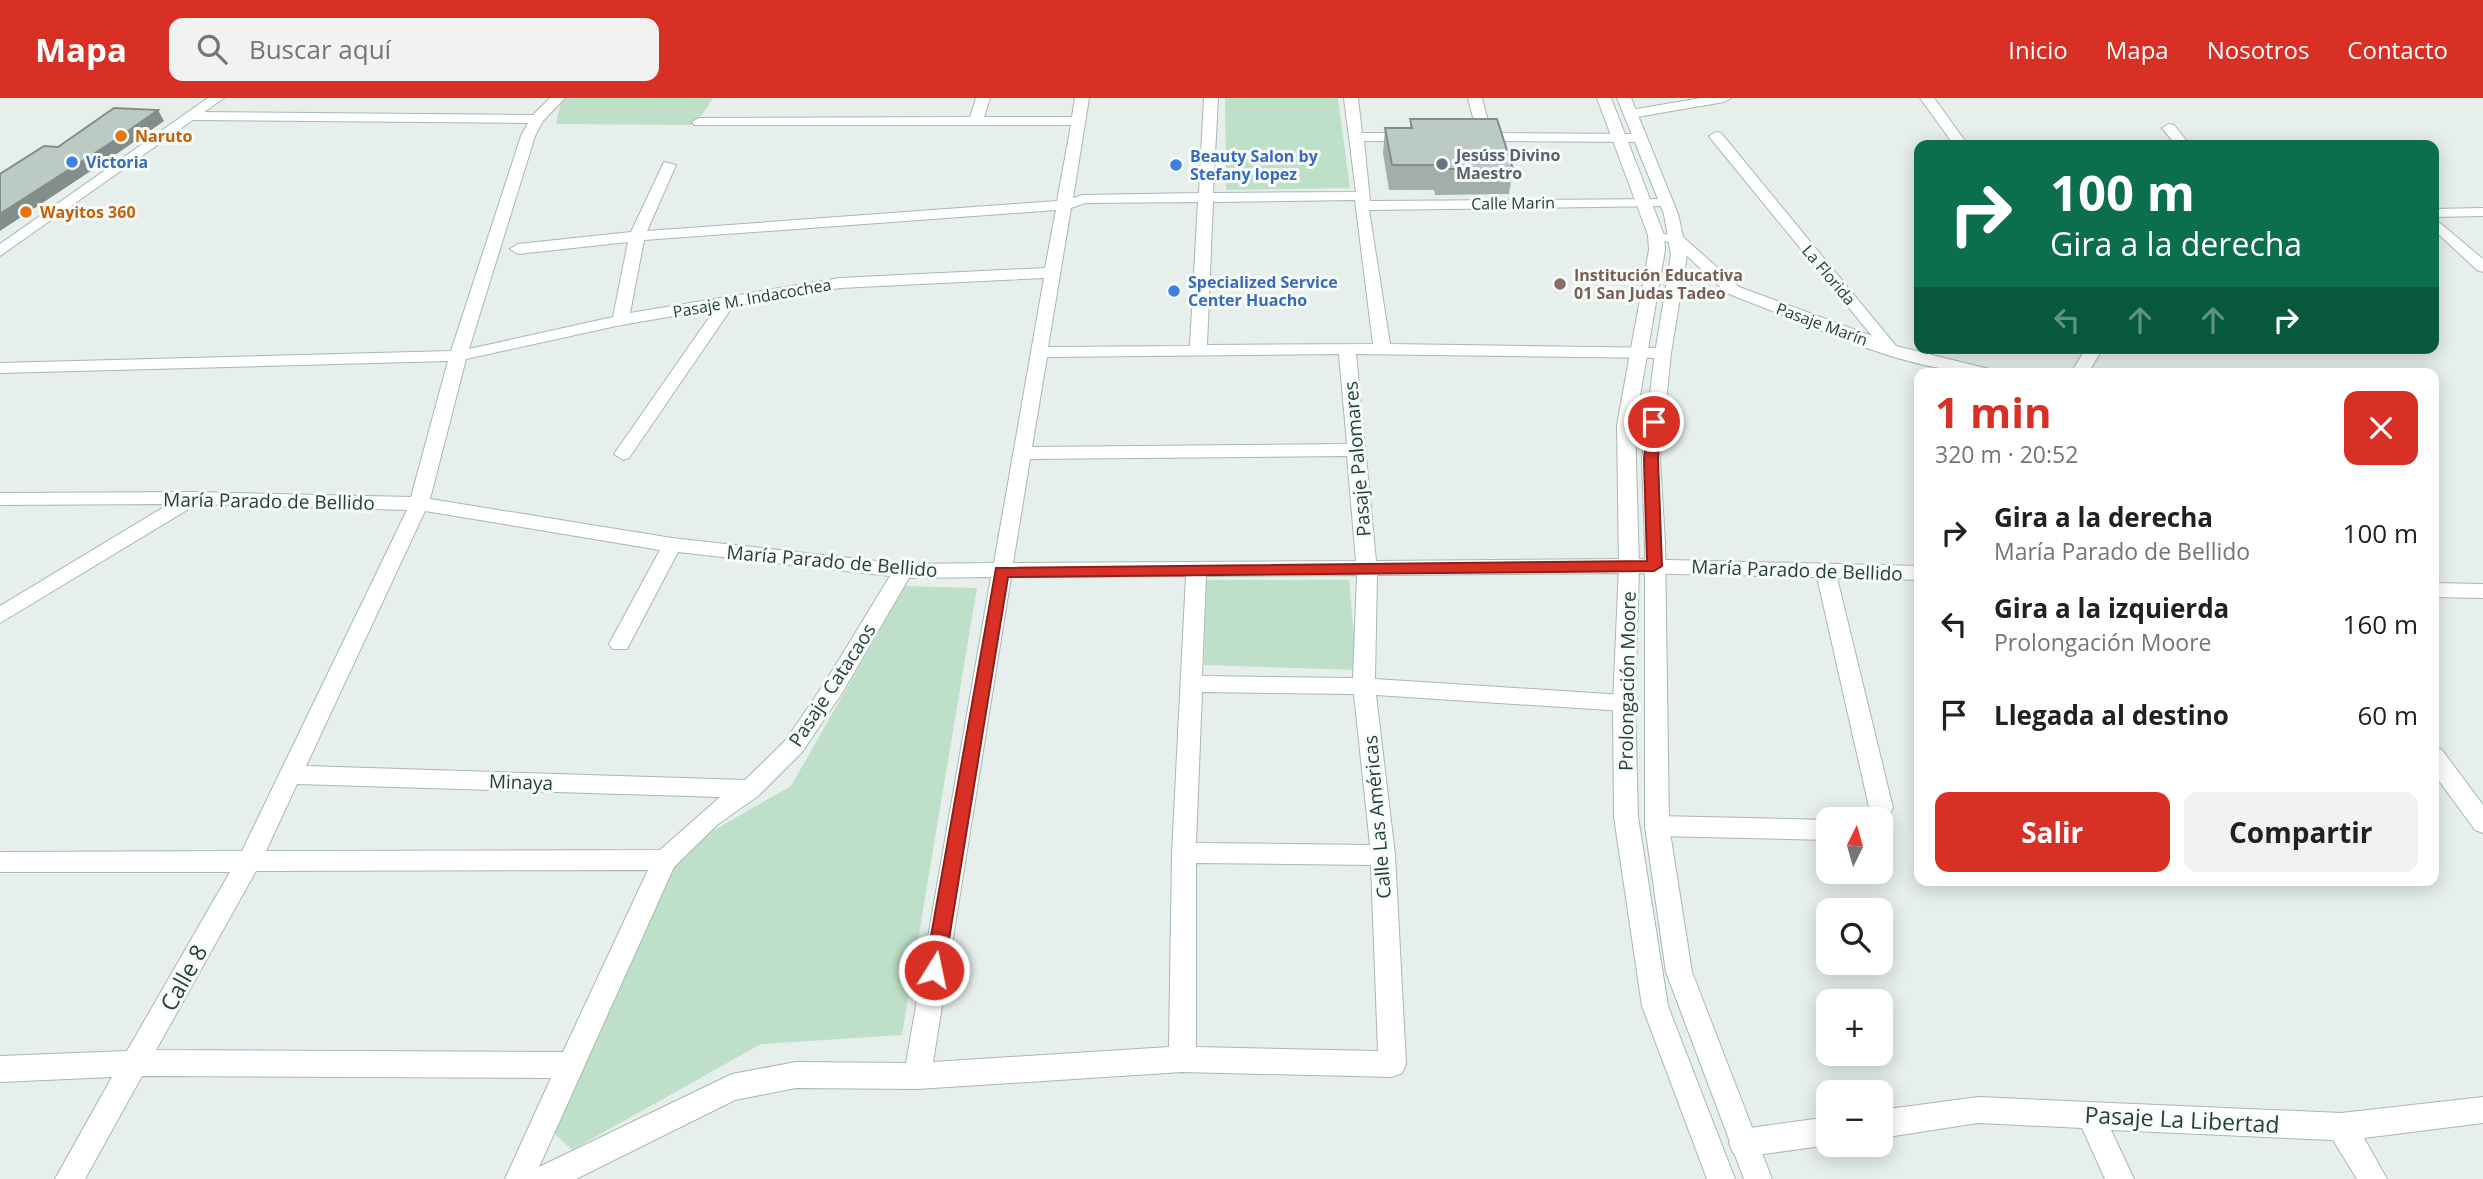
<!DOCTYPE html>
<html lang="es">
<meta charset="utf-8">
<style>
:root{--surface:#fff;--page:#f2f2f2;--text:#202124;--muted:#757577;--accent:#d93025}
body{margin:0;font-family:"Open Sans",sans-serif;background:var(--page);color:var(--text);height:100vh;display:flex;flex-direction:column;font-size:26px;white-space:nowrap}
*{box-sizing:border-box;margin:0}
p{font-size:23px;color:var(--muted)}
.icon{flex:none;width:38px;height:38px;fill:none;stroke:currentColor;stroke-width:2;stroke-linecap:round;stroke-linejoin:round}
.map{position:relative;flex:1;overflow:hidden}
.details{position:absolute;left:1914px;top:270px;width:525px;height:518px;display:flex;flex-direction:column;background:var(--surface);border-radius:14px;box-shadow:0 4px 18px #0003}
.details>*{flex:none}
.banner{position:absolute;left:1914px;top:42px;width:525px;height:214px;border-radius:14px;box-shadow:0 4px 18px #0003;background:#0b6e4f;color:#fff;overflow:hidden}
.needle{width:46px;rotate:5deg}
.controls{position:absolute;left:1816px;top:709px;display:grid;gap:14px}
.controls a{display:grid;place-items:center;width:77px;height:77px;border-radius:14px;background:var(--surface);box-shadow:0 4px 18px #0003;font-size:35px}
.pin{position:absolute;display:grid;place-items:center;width:60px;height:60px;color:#fff;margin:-30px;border:4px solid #fff;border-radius:50%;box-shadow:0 2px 7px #0007}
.me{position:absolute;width:77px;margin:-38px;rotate:10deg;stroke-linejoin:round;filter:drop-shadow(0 0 5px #0008)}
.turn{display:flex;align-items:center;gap:24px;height:147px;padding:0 21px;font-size:32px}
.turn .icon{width:91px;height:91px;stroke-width:2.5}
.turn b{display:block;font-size:49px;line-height:60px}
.lanes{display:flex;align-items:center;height:66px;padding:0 21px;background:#0003;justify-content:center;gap:35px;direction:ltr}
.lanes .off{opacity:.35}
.round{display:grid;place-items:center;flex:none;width:74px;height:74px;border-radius:14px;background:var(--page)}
.headline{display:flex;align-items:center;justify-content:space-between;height:119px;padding:0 21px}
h1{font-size:42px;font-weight:700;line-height:52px;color:var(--accent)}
.action{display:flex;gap:14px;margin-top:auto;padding:14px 21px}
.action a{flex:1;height:80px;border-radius:14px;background:var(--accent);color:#fff;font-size:28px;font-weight:700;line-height:80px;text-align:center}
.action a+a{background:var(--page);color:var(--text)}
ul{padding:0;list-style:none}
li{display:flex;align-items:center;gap:21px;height:91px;padding:0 21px}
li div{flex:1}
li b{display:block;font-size:26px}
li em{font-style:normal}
header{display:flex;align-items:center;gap:42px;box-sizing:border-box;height:98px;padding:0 35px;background:var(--accent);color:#fff}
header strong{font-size:33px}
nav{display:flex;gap:38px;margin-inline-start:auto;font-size:24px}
.search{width:490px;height:63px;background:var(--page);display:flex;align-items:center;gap:18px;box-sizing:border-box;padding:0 24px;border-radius:14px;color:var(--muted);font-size:26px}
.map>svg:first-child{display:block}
</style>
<header>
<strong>Mapa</strong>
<div class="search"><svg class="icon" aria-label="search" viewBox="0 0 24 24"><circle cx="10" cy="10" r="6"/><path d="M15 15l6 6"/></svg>Buscar aquí</div>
<nav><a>Inicio</a><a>Mapa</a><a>Nosotros</a><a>Contacto</a></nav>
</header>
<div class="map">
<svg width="2483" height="1081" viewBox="0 0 2483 1081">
<rect width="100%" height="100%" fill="#e6efeb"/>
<path fill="#bfe0c8" d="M566,0H713L695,27L556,26L561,4Z
M1225,0H1338L1350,90L1226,92Z
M1206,482H1349L1357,572L1204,567Z
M905,488L977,490L902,937L761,946L572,1052L553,1034L679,752L791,688Z"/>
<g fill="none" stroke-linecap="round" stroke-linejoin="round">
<defs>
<path id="minor" d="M550,0H565L543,23L535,38L469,251L613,219L628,144L518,156L510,151L518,146L631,134L664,64L676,67L647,133L1057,103L1071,27H694L692,24L699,20L970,19L976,0H990L984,19H1072L1075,0H1089L1073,100L1083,97L1199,95L1204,0H1218L1213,95L1356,94L1344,0H1358L1362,35H1413L1420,39L1413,43H1364L1370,103L1670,101L1672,104L1665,108L1369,112L1390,246L1663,250L1671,255L1663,260L1356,256L1376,463L1629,461L1920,468V482L1837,480L1893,710L1881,728V721H1862L1869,709L1817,479L1629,475L1377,477L1375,581L1624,597L1632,599L1635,605L1632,611L1624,613L1376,597L1395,757L1406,966L1402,975L1392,979L1182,974L917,991L796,990L735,1002L576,1081H505L551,980L142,978L85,1081H55L112,979L0,984V958L127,953L230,774H0V754L242,753L407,412L197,406L0,525V508L169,406L0,407V395L194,394L411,399L448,263L0,275V265L451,253L521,38L528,25L190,22L183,18L190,14L533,17ZM1355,102L1373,246L1207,247L1213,104ZM1198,104L1190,248L1048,249L1071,110L1085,105ZM1056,112L1045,170L840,180L630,215L644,142ZM1044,180L994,465L903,466L672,440L430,401L466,261L621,227L715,211L614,356L623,362L629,360L733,208L840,190ZM1339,256L1347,346L1032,349L1047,259ZM1347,358L1356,463L1013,465L1030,361ZM425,413L660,452L609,546L613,551H627L678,454L890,478L826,583L786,642L745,682L306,668ZM1357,477L1353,580L1202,578L1206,478ZM1186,478L1172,755L1169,949L933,964L1011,479ZM991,479L906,965L796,964L732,976L539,1069L674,769L717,727L758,698L802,654L842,595L909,480ZM1202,594L1354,596L1370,747L1196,745ZM297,686L720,699L660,752L266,753ZM1196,765L1371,767L1378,953L1196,949ZM648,772L563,954L156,952L256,773Z
M1468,0H1482L1491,35L1639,36L1646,40L1639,44L1477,43L1470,39L1477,35Z
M1701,0H1731L1724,4L1631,20L1624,16L1631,12Z
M1920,0H1934L1968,47H1954Z
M2169,26L2174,27L2190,47H2176L2162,30Z
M1716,34L1721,35L1896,248L1989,271L1991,275C1905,275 1819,230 1739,200L1727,195L1673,145L1651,140V134L1683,139L1739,189L1872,238L1711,41L1709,38Z
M2483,110V118L2434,119V111Z
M2434,120L2483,161V174L2477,172L2434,132Z
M2086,250H2103L2088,275H2071Z
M2434,485L2483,486V500L2434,499Z
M2434,649L2442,652L2483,707V735L2475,732L2434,676Z
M1657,718L1829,722V742L1657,738L1649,735L1645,728L1649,721Z
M1978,999L2341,1015L2483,999V1025L2364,1040L2387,1081H2357L2333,1042L2111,1032L2134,1081H2105L2082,1030L1978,1025L1881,1040V1012Z
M1829,1019V1047L1743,1059L1733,1055L1729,1045L1733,1035L1743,1031Z"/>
<path id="tertiary" d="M208,0H224L0,158V146Z
M1597,0H1611L1664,137L1665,152L1635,327L1639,468L1635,605L1638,719L1668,908L1735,1081H1707L1642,908L1614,719L1613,605L1619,468L1617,327L1649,152L1648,137Z
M1617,0H1631L1678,116L1687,157L1671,255L1660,361L1665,445L1669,728L1692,874L1772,1081H1744L1666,874L1645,728V445L1642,361L1655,255L1671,157L1664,116Z"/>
</defs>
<use href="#minor" stroke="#a8b8b2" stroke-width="2"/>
<use href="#tertiary" stroke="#a8b8b2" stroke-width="2"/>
<use href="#minor" fill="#fff" fill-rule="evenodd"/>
<use href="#tertiary" fill="#fff" fill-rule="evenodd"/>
</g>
<path fill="#a1aea9" d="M1410,21L1513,71L1509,96L1435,97L1434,92H1389L1383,55L1385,30H1410Z"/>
<path fill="#838d89" d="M158,12L164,23L118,55L0,133V116Z"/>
<path fill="#bbcac4" stroke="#838d89" stroke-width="2" d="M114,10L158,12L112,44L0,116V76L44,48L58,49Z
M1410,21H1497L1513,71H1438L1437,67H1392L1385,30H1412Z"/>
<path fill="#d93025" stroke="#8d1f18" stroke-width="2" d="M1654,320L1661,324L1658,361L1662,468L1654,473L1008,479L944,872L941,878L934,880L927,878L925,872L996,470L1647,463L1644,361L1648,324Z"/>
<g fill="#e8710a" stroke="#f7fbf9" stroke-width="2.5">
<circle cx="121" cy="38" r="7"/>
<circle cx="26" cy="114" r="7"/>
</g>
<g fill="#3f7fe0" stroke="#f7fbf9" stroke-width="2.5">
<circle cx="72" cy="64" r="7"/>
<circle cx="1176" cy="67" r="7"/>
<circle cx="1174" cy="193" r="7"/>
</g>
<circle fill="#6b7280" stroke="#f7fbf9" stroke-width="2.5" cx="1442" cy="66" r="7"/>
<circle fill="#8d6e63" stroke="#f7fbf9" stroke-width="2.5" cx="1560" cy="186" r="7"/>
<g text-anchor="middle" stroke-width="6" stroke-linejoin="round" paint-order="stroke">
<g font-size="16" font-weight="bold" fill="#c56008" stroke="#f7fbf9" text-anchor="start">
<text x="135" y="44">Naruto</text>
<text x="40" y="120">Wayitos 360</text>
</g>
<g font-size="16" font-weight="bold" fill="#5b616d" stroke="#f7fbf9" text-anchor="start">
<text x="1456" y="63">Jesúss Divino<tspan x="1456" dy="18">Maestro</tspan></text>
</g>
<g font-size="16" font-weight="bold" fill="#366cbe" stroke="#f7fbf9" text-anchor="start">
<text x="1190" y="64">Beauty Salon by<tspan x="1190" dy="18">Stefany lopez</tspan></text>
<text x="86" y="70">Victoria</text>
<text x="1188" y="190">Specialized Service<tspan x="1188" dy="18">Center Huacho</tspan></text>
</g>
<g font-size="16" fill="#24423a" stroke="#f7fbf9">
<text transform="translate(1513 105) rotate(-1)" y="6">Calle Marin</text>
<text transform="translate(1829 177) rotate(50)" y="6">La Florida</text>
<text transform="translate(752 200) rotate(-10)" y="6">Pasaje M. Indacochea</text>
<text transform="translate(1822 226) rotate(20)" y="6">Pasaje Marín</text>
</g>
<g font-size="16" font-weight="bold" fill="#785e54" stroke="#f7fbf9" text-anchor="start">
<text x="1574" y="183">Institución Educativa<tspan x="1574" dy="18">01 San Judas Tadeo</tspan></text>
</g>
<g font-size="19" fill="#24423a" stroke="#f7fbf9">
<text transform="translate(1357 361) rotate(-95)" y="7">Pasaje Palomares</text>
<text transform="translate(269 403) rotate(1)" y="7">María Parado de Bellido</text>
<text transform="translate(832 463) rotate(5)" y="7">María Parado de Bellido</text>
<text transform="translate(1797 472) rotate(2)" y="7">María Parado de Bellido</text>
<text transform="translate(1627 583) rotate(-89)" y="7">Prolongación Moore</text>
<text transform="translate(832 587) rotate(-57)" y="7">Pasaje Catacaos</text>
<text transform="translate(521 684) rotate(2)" y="7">Minaya</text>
<text transform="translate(1377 719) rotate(-95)" y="7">Calle Las Américas</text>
</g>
<g font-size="23" fill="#24423a" stroke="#f7fbf9">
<text transform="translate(184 880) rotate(-61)" y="8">Calle 8</text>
<text transform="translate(2182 1022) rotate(3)" y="8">Pasaje La Libertad</text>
</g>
</g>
</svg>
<div class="controls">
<a><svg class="needle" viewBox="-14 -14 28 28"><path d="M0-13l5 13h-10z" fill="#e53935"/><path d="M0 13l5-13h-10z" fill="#757577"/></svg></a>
<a><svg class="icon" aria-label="search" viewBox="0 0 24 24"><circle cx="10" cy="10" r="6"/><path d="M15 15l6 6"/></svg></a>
<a>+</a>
<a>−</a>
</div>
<div class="pin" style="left:1654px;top:324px;background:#d93025"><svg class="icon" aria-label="arrive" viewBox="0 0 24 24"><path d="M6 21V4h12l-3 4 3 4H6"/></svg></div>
<svg class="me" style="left:934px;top:872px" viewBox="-20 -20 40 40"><circle r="17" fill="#d93025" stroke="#fff" stroke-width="3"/><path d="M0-11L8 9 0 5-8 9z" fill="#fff"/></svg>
<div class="banner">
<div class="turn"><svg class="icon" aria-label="right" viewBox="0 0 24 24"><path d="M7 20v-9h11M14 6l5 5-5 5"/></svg><div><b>100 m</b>Gira a la derecha</div></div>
<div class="lanes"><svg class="icon off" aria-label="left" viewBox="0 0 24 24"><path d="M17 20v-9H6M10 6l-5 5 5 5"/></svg><svg class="icon off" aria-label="ahead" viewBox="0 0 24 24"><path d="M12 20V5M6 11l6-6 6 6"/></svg><svg class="icon off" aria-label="ahead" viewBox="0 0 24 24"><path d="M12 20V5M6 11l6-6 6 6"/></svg><svg class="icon" aria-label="right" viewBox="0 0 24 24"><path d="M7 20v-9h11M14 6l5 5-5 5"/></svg></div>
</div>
<section class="details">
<div class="headline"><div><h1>1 min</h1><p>320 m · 20:52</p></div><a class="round" style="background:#d93025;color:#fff"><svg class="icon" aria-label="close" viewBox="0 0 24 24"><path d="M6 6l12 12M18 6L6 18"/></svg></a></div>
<ul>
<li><svg class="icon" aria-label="right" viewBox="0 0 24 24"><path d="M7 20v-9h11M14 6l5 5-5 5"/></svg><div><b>Gira a la derecha</b><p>María Parado de Bellido</p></div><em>100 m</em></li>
<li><svg class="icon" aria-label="left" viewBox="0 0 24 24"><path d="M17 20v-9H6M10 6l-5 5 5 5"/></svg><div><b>Gira a la izquierda</b><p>Prolongación Moore</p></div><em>160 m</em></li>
<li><svg class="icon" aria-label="arrive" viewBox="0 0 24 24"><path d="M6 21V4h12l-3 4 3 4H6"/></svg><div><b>Llegada al destino</b></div><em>60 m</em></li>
</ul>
<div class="action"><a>Salir</a><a>Compartir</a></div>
</section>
</div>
